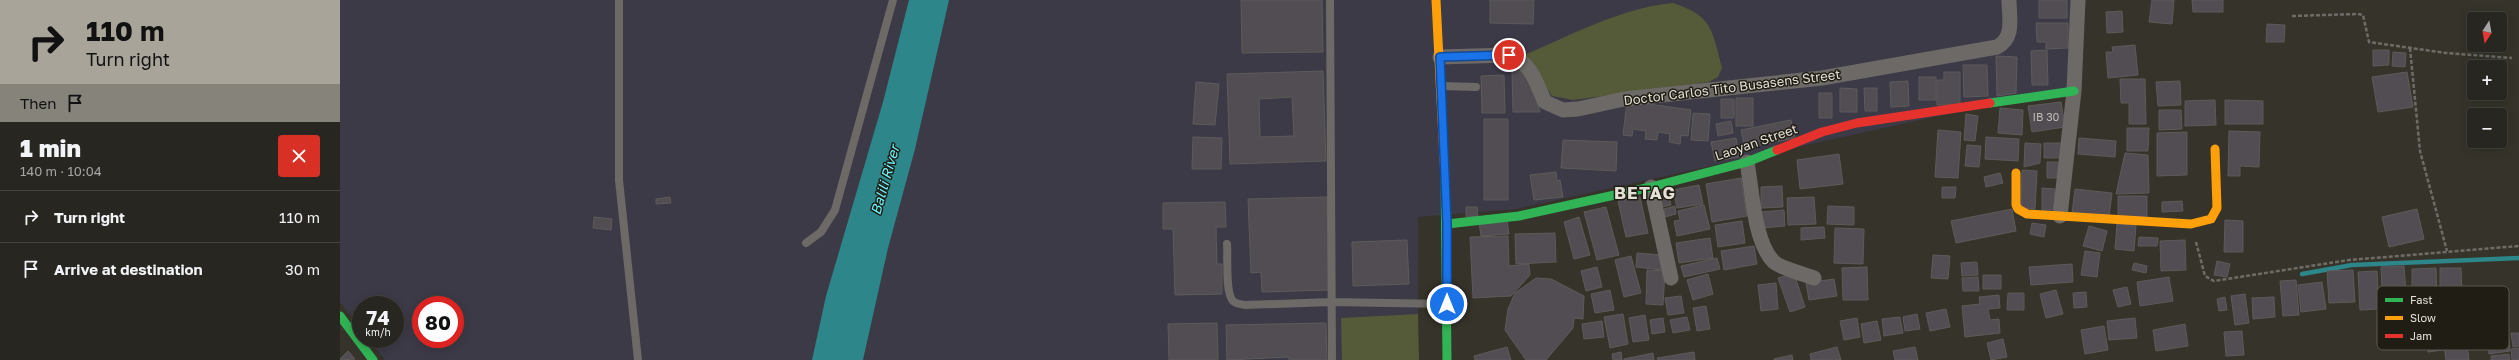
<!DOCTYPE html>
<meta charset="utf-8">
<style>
:root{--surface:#282620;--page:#302e29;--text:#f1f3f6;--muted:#a5a5a5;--line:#44433e}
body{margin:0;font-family:"Golos Text",sans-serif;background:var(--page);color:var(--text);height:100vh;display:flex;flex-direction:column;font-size:15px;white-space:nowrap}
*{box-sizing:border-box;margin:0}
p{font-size:13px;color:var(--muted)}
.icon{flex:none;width:22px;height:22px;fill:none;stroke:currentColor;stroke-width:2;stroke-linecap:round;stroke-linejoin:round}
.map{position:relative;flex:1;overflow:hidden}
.drawer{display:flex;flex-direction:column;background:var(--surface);width:340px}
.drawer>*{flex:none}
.guide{background:#a8a49a;color:#111;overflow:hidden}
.needle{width:26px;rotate:191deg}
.buttons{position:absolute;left:2127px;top:12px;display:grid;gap:8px}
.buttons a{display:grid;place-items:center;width:40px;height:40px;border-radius:4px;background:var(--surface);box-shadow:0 2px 10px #0003,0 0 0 1px var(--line);font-size:20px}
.speed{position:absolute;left:12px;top:296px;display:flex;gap:8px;font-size:20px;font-weight:700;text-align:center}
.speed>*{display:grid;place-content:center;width:52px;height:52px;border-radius:50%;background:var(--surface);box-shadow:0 2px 10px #0003,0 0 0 1px var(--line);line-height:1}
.speed small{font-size:10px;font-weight:400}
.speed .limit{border:6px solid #d22;background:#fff;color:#111}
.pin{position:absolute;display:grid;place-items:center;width:34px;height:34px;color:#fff;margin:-17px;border:2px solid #fff;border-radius:50%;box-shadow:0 1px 4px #0007}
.me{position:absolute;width:44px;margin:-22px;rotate:0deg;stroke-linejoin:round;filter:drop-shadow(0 0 3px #0008)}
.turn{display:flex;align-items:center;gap:14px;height:84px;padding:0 20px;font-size:18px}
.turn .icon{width:52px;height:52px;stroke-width:2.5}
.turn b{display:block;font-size:28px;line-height:34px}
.then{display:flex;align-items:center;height:38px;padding:0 20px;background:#0003;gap:8px;font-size:15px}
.round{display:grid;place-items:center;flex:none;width:42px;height:42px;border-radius:4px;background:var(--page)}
.head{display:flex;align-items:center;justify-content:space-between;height:68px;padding:0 20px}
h1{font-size:24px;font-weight:800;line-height:30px}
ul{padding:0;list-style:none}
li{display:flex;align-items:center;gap:12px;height:52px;padding:0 20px;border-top:1px solid var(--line)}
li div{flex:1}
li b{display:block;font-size:15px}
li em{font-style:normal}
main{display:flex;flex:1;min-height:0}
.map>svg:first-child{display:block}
</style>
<main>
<section class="drawer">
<div class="guide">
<div class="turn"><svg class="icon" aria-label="right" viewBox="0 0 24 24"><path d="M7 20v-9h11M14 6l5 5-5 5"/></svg><div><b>110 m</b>Turn right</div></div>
<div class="then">Then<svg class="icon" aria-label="arrive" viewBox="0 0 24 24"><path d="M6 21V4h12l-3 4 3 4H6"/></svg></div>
</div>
<div class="head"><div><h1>1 min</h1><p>140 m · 10:04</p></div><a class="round" style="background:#d93025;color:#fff"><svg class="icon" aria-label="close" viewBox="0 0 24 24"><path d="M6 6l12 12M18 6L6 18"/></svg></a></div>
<ul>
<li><svg class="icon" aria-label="right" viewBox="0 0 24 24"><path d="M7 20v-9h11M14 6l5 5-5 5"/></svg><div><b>Turn right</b></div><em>110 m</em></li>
<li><svg class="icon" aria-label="arrive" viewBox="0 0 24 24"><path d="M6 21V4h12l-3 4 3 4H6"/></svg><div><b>Arrive at destination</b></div><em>30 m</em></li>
</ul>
</section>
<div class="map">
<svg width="2179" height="360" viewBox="0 0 2179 360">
<rect width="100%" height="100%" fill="#36332a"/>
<path fill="#3c3a47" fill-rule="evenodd" d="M0,0H1734L1730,87L1176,209L1078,217V360H45L29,339H55V305H21V329L0,302ZM81,305H115V339H81Z"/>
<path fill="#555a38" d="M1333,3C1373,16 1372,30 1382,68L1378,77L1369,82L1233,100L1212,96L1184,55C1232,35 1280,8 1333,3Z
M1078,314L1079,360H1002L1001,318Z"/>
<path fill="#2c868a" d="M569,0H609L575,149L548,248L523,360H472L486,296L543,102Z"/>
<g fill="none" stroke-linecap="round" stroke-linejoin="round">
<path stroke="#2c868a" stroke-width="4.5" d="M1962,274L2012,265L2179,258"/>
</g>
<path fill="#514d52" stroke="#5d5b5a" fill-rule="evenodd" d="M901,0H982L983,52L902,53Z
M1150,0H1194L1193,24L1150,23Z
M1699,0H1727V18H1699Z
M1812,0H1834L1832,24L1809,22Z
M1852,0H1883V12H1853Z
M1782,11L1783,32L1767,33L1766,12Z
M1696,23H1728V48L1706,49V42H1697Z
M1927,24L1945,25L1944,42H1926Z
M1795,45L1798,75L1768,78L1766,52H1773L1772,47Z
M1707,50L1708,85H1692L1691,51Z
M2033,50H2049V65L2033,66Z
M2053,52L2066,53L2065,67L2052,66Z
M1656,56L1677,57L1676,93L1657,96Z
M1623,65H1647L1648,96L1624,97Z
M1172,70L1184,72L1189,76L1200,112H1173Z
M983,71L986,161L890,164L887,74ZM952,97L954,136L920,137L919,99Z
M1604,72H1620V105H1597V80H1604Z
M2067,72L2073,107L2038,112L2032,77Z
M1164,75L1165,113H1142L1141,76Z
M1579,77H1596V100H1579Z
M1780,79H1805L1806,124H1789V103H1781Z
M1568,81L1569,106L1551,107L1550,82Z
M1840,81L1841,105L1818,106L1816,82Z
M856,82L879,84L875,125L853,124Z
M1500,88L1517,89V112H1500Z
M1524,88H1537V111H1525Z
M1479,93H1492V118H1479Z
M1396,98H1413V126H1396Z
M1381,99H1394V118H1381Z
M1875,100L1876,125L1845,126V101Z
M1885,100L1923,101V124H1885Z
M1287,101L1351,110L1348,136L1341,135L1340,144L1329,142L1330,134L1318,132L1317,140L1305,139L1306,131L1293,129L1292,136L1283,135Z
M1721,102L1725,127L1692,132L1688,106Z
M1660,108L1683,110L1682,135L1658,133Z
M1819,110H1841L1842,129L1819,130Z
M1353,113L1370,114L1368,141L1351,140Z
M1626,114L1638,116L1635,141L1624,140Z
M1144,119H1168V200H1144Z
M1451,120L1455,138L1405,148L1401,130Z
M1391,121L1393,133L1378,136L1376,124Z
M1787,128H1809L1808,151H1787Z
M1598,130L1621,132L1618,178L1595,177Z
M1889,131L1920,132L1919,167L1900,166V176H1888Z
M1847,132V175L1817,176V133Z
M853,137L882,138L881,169H852Z
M1646,137L1679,139L1678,161L1645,159Z
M1396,138L1399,157L1375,161L1371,142Z
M1739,138L1776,141L1775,157L1738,154Z
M1223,140L1277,142L1276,171L1221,168Z
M1685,143L1701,144L1700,163L1684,167Z
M1704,143H1724V158H1704Z
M1627,145L1641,146L1639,167L1625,166Z
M1785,153L1808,155L1809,193L1776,194Z
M1499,154L1503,184L1460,189L1457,160Z
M1707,162H1724L1723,178H1707Z
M1682,170L1697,171L1695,209L1681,208Z
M1216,172L1217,181L1220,180L1223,197L1194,200L1190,175Z
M1660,173L1663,183L1646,187L1644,177Z
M1401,178L1407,216L1372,222L1366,184Z
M1359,185L1363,204L1337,208L1333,190Z
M1442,186L1443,207L1421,208V187Z
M1602,187H1616L1615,198H1602Z
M1702,188L1715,189L1714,210H1702Z
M1735,189L1772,193L1769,217L1732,213Z
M1328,192L1331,205L1322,207L1319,193Z
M1778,196H1807V217L1778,216Z
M330,197L331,203L316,204V199Z
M987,197L989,290L922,292L921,272L911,273L908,199Z
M1300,197L1308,233L1286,237L1278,201Z
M1474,197L1476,224L1448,225L1447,198Z
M1842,201L1843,211L1822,212V202Z
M885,202L886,227H876L877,264H882V294L835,295L833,229H823V203Z
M1364,205L1370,229L1337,236L1334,221L1340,220L1338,211Z
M1335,206L1336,214L1325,217L1324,209Z
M1488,206L1514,207V225L1487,224Z
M1126,207H1137L1138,217H1126Z
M1266,207L1279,255L1257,260L1244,212Z
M1672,209L1676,231L1616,243L1611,221Z
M2077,209L2084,239L2049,247L2042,217Z
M1444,210L1445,226L1422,228L1421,212Z
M254,217L272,219L271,230L253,228Z
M1239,217L1250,255L1234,259L1224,222Z
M1167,220L1169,234L1141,236L1139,222Z
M1885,220L1903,221V252H1884Z
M1402,221L1405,243L1378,247L1375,225Z
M1692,223L1706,225L1704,237L1690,234Z
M1777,224L1796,225L1794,251L1775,249Z
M1749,226L1767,231L1762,251L1743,246Z
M1484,227L1485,238L1461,240V228Z
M1495,228L1524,229L1523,264L1494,263Z
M1215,233L1216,262L1176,264L1175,234Z
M1168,236L1169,266L1189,264L1190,275L1171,296L1133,298L1130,237Z
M1799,237L1818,238L1817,246H1798Z
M1370,238L1373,258L1339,263L1336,243Z
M1067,240L1069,284L1013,286L1012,242Z
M1845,240L1846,270L1821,271L1820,241Z
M1414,246L1417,264L1384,270L1381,251Z
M1745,251L1760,253L1757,277L1741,275Z
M1297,253L1323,255L1322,270L1296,267Z
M1593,255L1610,256L1608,279L1591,278Z
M1291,256L1301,293L1284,297L1275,260Z
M1377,258L1380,269L1344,277L1341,266Z
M1877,261L1890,264L1887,277L1874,275Z
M1637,262L1638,275L1622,276L1621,263Z
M1794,263L1807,266L1806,273L1792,270Z
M1732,264L1733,282L1691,285L1689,267Z
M2064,266L2067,306L2043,307L2041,267Z
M1257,267L1262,287L1246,291L1241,271Z
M1527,267L1528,300H1503L1502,268Z
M2096,268L2097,301H2072V269Z
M2100,268H2121L2122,295L2100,296Z
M1307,270L1325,271L1323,305L1306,304Z
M2013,270L2015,302L1989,303L1987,271Z
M2037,271L2039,309L2020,310L2018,272Z
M1454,273L1465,307L1450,312L1438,278Z
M1368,274L1373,294L1353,300L1347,280Z
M1643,275H1661V289H1643Z
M1638,277L1639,291H1623L1622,278Z
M1829,277L1833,301L1800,306L1797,282Z
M1196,278L1211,279L1244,296L1243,319L1234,318L1233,328L1206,360H1186L1165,330L1168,309L1175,293Z
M1494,279L1497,296L1469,300L1466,283Z
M1956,280L1959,315L1943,316L1940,281Z
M1982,282L1986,309L1961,312L1958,285Z
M1436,283L1438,309L1421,311L1418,285Z
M1787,287L1791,304L1778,307L1773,290Z
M1270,290L1274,310L1255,313L1251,294Z
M1716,290L1723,314L1706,318L1700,294Z
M1746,292L1747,307L1734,308L1733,293Z
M1668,293H1684V310H1667Z
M1905,294L1909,323L1895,325L1891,296Z
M1659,295L1660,308L1648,309L1650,320L1659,319L1660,333L1625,337L1622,306L1640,304L1639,297Z
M1341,296L1344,313L1328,315L1325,298Z
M1885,297L1887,310L1879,311L1877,299Z
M1934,297L1935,317L1913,319L1912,298Z
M1366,306L1370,329L1357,331L1353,308Z
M1606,309L1610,327L1590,331L1586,313Z
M1283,314L1288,344L1270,348L1264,317Z
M1577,314L1580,329L1565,331L1563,317Z
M1305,315L1309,340L1293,342L1289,318Z
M1347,317L1350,330L1333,333L1330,320Z
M1560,317L1563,333L1544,336L1542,319Z
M1323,318L1325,332L1312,334L1310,320Z
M1517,318L1520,337L1504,340L1500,321Z
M1795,318L1797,338L1769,340L1767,321Z
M2167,319L2170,351L2149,354L2145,322Z
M1262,321L1264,337L1244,339L1242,324Z
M1537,321L1541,340L1524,343L1521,324Z
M877,323L878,360H829L828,324Z
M986,323L987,360H949V357L887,360L886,325Z
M1845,324L1848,346L1816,351L1813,330Z
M1764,326L1768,350L1745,354L1741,330Z
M2125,328L2129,360H2106L2102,331Z
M1902,331L1904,355L1886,356L1884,332Z
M2101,332L2103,350L2088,352L2086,334Z
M2171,333H2179V346L2173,347Z
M1663,339L1667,357L1651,360L1647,343Z
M1167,347L1171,360H1135L1134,356Z
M1497,347L1501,360H1471L1470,354Z
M1575,347L1578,360H1555L1553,351Z
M2179,348V360H2172L2171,349Z
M8,351L15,359L0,360V359Z
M1281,352L1282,360H1273L1272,354Z
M1354,352L1355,360H1318L1317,358Z
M1313,353L1314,360H1284V359Z
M2169,354L2170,360H2151V356Z
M1452,355L1453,360H1434V359Z"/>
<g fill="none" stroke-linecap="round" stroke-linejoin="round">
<path stroke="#6f6c68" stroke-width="2.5" stroke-dasharray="4 2" stroke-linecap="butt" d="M1952,16L2018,14L2023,15L2029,42L2106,53L2172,58
M2070,48L2080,151L2107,251
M1856,242L1865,276L1874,281L2009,260L2179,246"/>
<path stroke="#6c6966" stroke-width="8" d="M279,0V180L298,360
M990,0L992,360
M1101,86L1136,87
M466,243L481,232L495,210L553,0
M887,244C888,256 885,293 893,301C896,304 901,304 905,305L992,302L1107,304"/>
<path stroke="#6c6966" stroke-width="15" d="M1100,57L1169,55C1192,63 1195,81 1205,102L1223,110L1238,109L1284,99L1482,78L1657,47C1675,38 1669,17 1669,0
M1407,162C1412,189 1414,243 1434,262C1440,268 1464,274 1474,278
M1311,187L1331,278
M1720,216L1734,91L1738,0"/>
<path stroke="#30b455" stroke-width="9" d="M1650,103L1734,91
M1105,178L1107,360
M1107,224L1179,216L1311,187L1407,162L1437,150
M0,316L33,360"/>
<path stroke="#ff9f0a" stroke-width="9" d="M1096,0L1105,178
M1676,173V205L1678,209L1687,214L1851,224L1871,219L1877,208L1875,149"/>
<path stroke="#e5322d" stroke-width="9" d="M1437,150L1482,132L1517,123L1650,103"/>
</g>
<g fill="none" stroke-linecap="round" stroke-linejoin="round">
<defs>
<path id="route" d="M1107,304V224L1100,57L1169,55"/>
</defs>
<use href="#route" stroke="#114b97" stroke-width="10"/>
<use href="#route" stroke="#1a73e8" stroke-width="7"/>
</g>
<g text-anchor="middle" stroke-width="3" stroke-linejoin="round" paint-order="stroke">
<g font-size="11" fill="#c0bcb6">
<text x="1706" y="121">IB 30</text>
</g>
<g font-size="13" fill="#e5e1d7" stroke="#201d15">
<text transform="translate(1392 87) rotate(-7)" y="5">Doctor Carlos Tito Busasens Street</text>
<text transform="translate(1416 142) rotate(-19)" y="5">Laoyan Street</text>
</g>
<g font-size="14" font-style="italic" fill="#6cf4fc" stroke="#201d15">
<text transform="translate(545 180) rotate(-74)" y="5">Balili River</text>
</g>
<g font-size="17" font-weight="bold" letter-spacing="1" fill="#e5e1d7" stroke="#201d15">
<text x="1305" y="199">BETAG</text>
</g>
</g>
<rect x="2037" y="286" width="132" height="64" rx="6" fill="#201d15" stroke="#5b584f" stroke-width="1"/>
<rect x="2045" y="298" width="18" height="4" fill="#30b455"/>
<rect x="2045" y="316" width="18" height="4" fill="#ff9f0a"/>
<rect x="2045" y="334" width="18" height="4" fill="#e5322d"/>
<g font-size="11" fill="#e5e1d7">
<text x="2070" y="304">Fast</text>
<text x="2070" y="322">Slow</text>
<text x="2070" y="340">Jam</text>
</g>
</svg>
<div class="buttons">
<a><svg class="needle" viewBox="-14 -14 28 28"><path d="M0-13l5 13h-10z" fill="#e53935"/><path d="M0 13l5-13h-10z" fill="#a5a5a5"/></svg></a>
<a>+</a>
<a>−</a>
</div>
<div class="speed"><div>74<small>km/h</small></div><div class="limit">80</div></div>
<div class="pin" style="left:1169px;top:55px;background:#d93025"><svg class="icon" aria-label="arrive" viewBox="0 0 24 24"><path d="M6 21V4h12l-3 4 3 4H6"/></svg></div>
<svg class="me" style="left:1107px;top:304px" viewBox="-20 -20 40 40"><circle r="17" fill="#1a73e8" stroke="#fff" stroke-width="3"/><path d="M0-11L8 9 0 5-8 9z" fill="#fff"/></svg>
</div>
</main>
